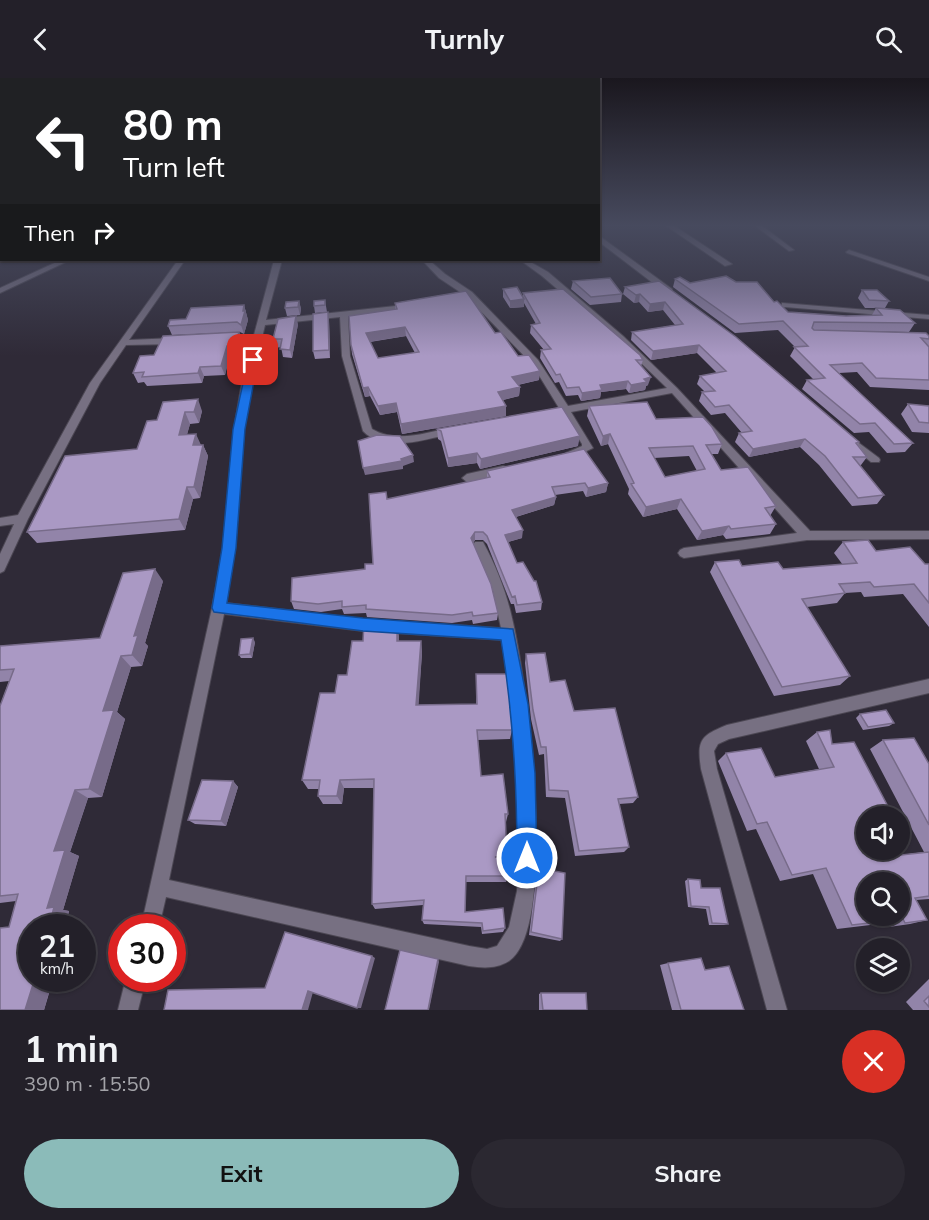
<!DOCTYPE html>
<meta charset="utf-8">
<style>
:root{--surface:#232029;--page:#2b2831;--text:#f1f3f6;--muted:#a3a3a8;--line:#403e46;--accent:#8bbbb9}
body{margin:0;font-family:Mulish,sans-serif;background:var(--page);color:var(--text);height:100vh;display:flex;flex-direction:column;font-size:22px;white-space:nowrap}
*{box-sizing:border-box;margin:0}
p{font-size:20px;color:var(--muted)}
.icon{flex:none;width:33px;height:33px;fill:none;stroke:currentColor;stroke-width:2;stroke-linecap:round;stroke-linejoin:round}
.map{position:relative;height:932px;overflow:hidden}
.sheet{display:flex;flex-direction:column;background:var(--surface);flex:1}
.sheet>*{flex:none}
.top-card{position:absolute;left:0px;top:0px;width:600px;height:183px;box-shadow:0 2px 4px #0004,0 0 0 2px var(--line);background:#202124;color:#fff;overflow:hidden}
.controls{position:absolute;left:856px;top:728px;display:grid;gap:12px}
.controls a{display:grid;place-items:center;width:54px;height:54px;border-radius:50%;background:var(--surface);box-shadow:0 2px 4px #0004,0 0 0 2px var(--line);font-size:30px}
.speed{position:absolute;left:18px;top:836px;display:flex;gap:12px;font-size:30px;font-weight:700;text-align:center}
.speed>*{display:grid;place-content:center;width:78px;height:78px;border-radius:50%;background:var(--surface);box-shadow:0 2px 4px #0004,0 0 0 2px var(--line);line-height:1}
.speed small{font-size:15px;font-weight:400}
.speed .limit{border:9px solid #d22;background:#fff;color:#111}
.pin{position:absolute;display:grid;place-items:center;width:51px;height:51px;color:#fff;margin:-26px;border-radius:12px;box-shadow:0 3px 9px #0006}
.me{position:absolute;width:66px;margin:-33px;rotate:0deg;stroke-linejoin:round;filter:drop-shadow(0 0 4px #0008)}
.turn{display:flex;align-items:center;gap:21px;height:126px;padding:0 24px;font-size:27px}
.turn .icon{width:78px;height:78px;stroke-width:2.5}
.turn b{display:block;font-size:42px;line-height:51px}
.then{display:flex;align-items:center;height:57px;padding:0 24px;background:#0003;gap:12px;font-size:22px}
.round{display:grid;place-items:center;flex:none;width:63px;height:63px;border-radius:32px;background:var(--page)}
.summary{display:flex;align-items:center;justify-content:space-between;height:102px;padding:0 24px}
h1{font-size:36px;font-weight:700;line-height:45px}
.button{display:flex;gap:12px;margin-top:auto;padding:12px 24px}
.button a{flex:1;height:69px;border-radius:36px;background:var(--accent);color:#111;font-size:24px;font-weight:700;line-height:69px;text-align:center}
.button a+a{background:var(--page);color:var(--text)}
header{display:flex;justify-content:space-between;align-items:center;height:78px;padding:0 24px;background:var(--surface);font-size:27px;font-weight:700}
.map>svg:first-child{display:block}
</style>
<header><svg class="icon" aria-label="back" viewBox="0 0 24 24"><path d="M15 5l-7 7 7 7"/></svg>Turnly<svg class="icon" aria-label="search" viewBox="0 0 24 24"><circle cx="10" cy="10" r="6"/><path d="M15 15l6 6"/></svg></header>
<div class="map">
<svg width="929" height="932" viewBox="0 0 929 932">
<rect width="100%" height="100%" fill="#2f2a37"/>
<g fill="none" stroke-linecap="round" stroke-linejoin="round">
<defs>
<path id="street" d="M0,147H2V151H0Z
M665,147H673L732,186L725,188Z
M754,147H761L794,172L789,173Z
M598,157L672,211V215H666L598,163Z
M0,165H2L0,170Z
M849,172L929,199V203L847,175L846,174Z
M61,182H70L0,215V210Z
M178,182H185L129,262L175,260L179,263L175,266L126,267L100,305L28,441L4,493L0,495V476L14,446L0,448V440L18,437L90,305Z
M274,182H282L266,242L414,226V230H411L348,238L350,278L372,351C397,366 428,354 454,349L459,352L454,355C427,361 385,376 363,353L342,278L340,239L265,247L253,298L244,351L235,470L226,525L363,541L501,550L493,513L473,467L475,464H483C496,488 506,513 512,540C526,597 560,848 509,883C496,891 483,890 469,888L166,819L159,849H141L212,530L223,470L234,351L243,298ZM224,536L363,553L503,562L513,642L519,761L517,813L509,849L497,868L487,871L469,868L169,802Z
M422,182H429L445,196L472,214L538,282L568,328L667,310L617,262L542,198L520,182H527L548,194L623,258L677,310L810,453H929V461L807,462L684,480L680,478L678,475L680,472L684,470L797,455L672,315L571,334L593,370L574,379H566L565,377L566,375L582,368V366L563,335L548,338L543,335L545,333L559,330L532,286L466,218L439,200Z
M782,225L929,237V241L785,229H782Z
M847,356L879,380L880,382L879,384H871L843,361L842,359Z
M503,388L507,389L508,392L507,395L467,404L462,400L467,396Z
M929,601V615L729,661L718,666L714,673L717,691L787,932H767L701,691C697,662 700,658 727,647Z
M126,900H146L138,932H118Z"/>
</defs>
<use href="#street" stroke="#4c4753" stroke-width="2"/>
<use href="#street" fill="#777082" fill-rule="evenodd"/>
</g>
<path fill="#9284a9" fill-rule="evenodd" d="M675,201L690,205L736,204L774,224L788,234L846,238L872,237L876,230H865L858,220L862,212L889,223L885,230L915,245L909,254L843,253L929,258V312L870,309L857,294L839,295L913,365L905,374L887,375L869,354L854,355L802,311L807,302L813,301L790,278L795,269L778,252L735,255L673,209Z
M573,203L622,216L621,224L590,227L571,211Z
M659,203L859,364L858,366L867,379L861,387H860L884,417L877,426L852,428L819,387L800,369L749,379L735,364L739,355H742L725,335L711,337L699,323L702,314H705L697,306L700,298L717,295L697,275L651,282L631,262L632,254L675,247L663,232L648,234L639,224L634,225L623,216L625,209Z
M503,211L523,219V215L643,282L641,288L648,307L646,308L645,312L629,315L626,311L601,314L600,320L581,323L578,317L566,318L559,304L555,305L540,280L541,272H544L530,255L531,247L536,246L524,225V229L510,230L503,219Z
M325,222L327,234L315,235L314,228Z
M299,223L301,231L300,237L287,238L285,230Z
M395,225L495,255L518,278L539,302L518,307L520,309L519,318L503,322L506,328V338L402,356L397,334L380,337L370,318L365,319L352,276L351,267L395,231ZM406,258L415,275L378,280L370,264Z
M244,227L248,242L244,256L240,254L172,257L168,248L186,241Z
M329,242L330,280L315,281L313,273Z
M298,246L292,280L283,279L281,269L275,270L273,261Z
M239,254L242,263L238,277H230L225,297L204,298L202,305L147,308L144,304L138,305L133,295L154,277Z
M163,324L202,333L199,345L190,346L187,356L201,367H203L208,378L200,420L193,421L185,452L37,465L27,454L137,371L157,342Z
M908,326L929,328V355L912,354L901,336Z
M589,328L656,341L722,366L718,376H711L721,392L776,428L770,438L776,446L770,456L726,461L723,457L697,462L677,431L643,439L628,416L629,411L608,366L601,368L587,338ZM689,378L697,393L665,399L654,380Z
M437,351L578,368L480,391L477,385L448,389L441,363L438,361Z
M487,393L608,405L606,414L586,419L583,413L555,417L556,419L554,427L516,439L522,460L508,464L517,485L542,524L541,532L516,535L514,526H511L487,466L483,462H475L473,465L498,535L497,542L473,546L472,542L452,545L367,539L366,535L344,536L342,531L321,534L294,531L291,523L365,491L373,486L387,421L487,400Z
M843,464L925,486H929V549L903,516L864,519L861,514L845,515L837,525L807,529L850,598L840,607L774,618L710,494L715,484L742,488L783,491L843,487L834,475Z
M163,503L145,565L148,568L142,588L131,589L117,634L125,641L102,719L88,720L70,774L79,778L63,832L69,833L50,912L44,932H0L9,849L16,823L0,825V628L9,603L0,604V568L100,560Z
M397,546L399,563H421L422,575L418,627L476,626V596L512,652L510,661L478,662L481,698L508,736L506,744H505L507,777L506,781L508,798L506,804H466L465,834L505,850L503,854L482,856L481,849L424,846L422,842L423,827L375,831L372,826L374,710H344L342,726H323L318,718L319,711H308L302,702L335,615L347,597L363,563Z
M255,564L252,580H241L239,577Z
M526,576L574,633L638,719L633,725L619,726L629,769L624,774L575,778L565,720L546,719L544,676L539,677L531,641L525,585Z
M860,636L894,645L889,648L863,652L856,640Z
M817,654L832,666L867,738L892,778L924,774L870,671L883,662L929,686V821L916,822L927,842L910,846L889,849L887,845L837,851L813,796L780,803L756,751L747,753L718,683L726,675L775,699L819,691L806,663Z
M233,703L238,709L226,748L195,746L188,742Z
M539,790L562,861L560,863L529,857L537,794Z
M688,801L701,810L728,846L724,847H709L706,831L688,829L685,803Z
M668,885L705,892L744,932H672L660,887Z
M929,901V932H913L906,924Z
M541,915L587,932H539V916Z"/>
<path fill="#776b89" d="M640,216L639,224L634,225L636,217Z
M524,221V229L510,230V223Z
M299,223L301,231L300,237L298,229Z
M665,224L663,232L648,234L650,226Z
M244,227L248,242L244,256L241,247L243,233Z
M328,234L329,242L330,280L329,272Z
M296,238L298,246L292,280L290,272Z
M405,249L406,258L368,264L366,255Z
M239,254L242,263L238,277L235,267Z
M699,267L697,275L651,282L653,273Z
M227,268L230,277L225,297L221,288Z
M200,289L204,298L202,305L198,295Z
M540,293L539,302L512,308V299Z
M651,299L648,307L646,308L645,312L629,315L631,307L644,301Z
M628,303L626,311L601,314L600,320L581,323L582,315L600,307Z
M368,309L370,318L365,319L363,310Z
M520,309L519,318L498,323V314Z
M198,321L202,333L199,345L194,334Z
M396,325L397,334L380,337L378,328Z
M506,328V338L402,356L401,346Z
M185,334L190,346L184,368L179,357Z
M196,356L201,367H193Z
M610,356L608,366L601,368L603,358Z
M580,358L578,368L480,391L481,381Z
M805,361L800,369L749,379L753,371Z
M203,367L208,378L200,420L194,409Z
M477,375V385L448,389V380Z
M413,377L414,384L403,388V391L365,397L363,390Z
M608,405L606,414L586,419L588,410Z
M187,409L193,421L185,452L179,441Z
M556,419L554,427L512,440V432Z
M681,421L677,431L643,439L646,429Z
M729,448L723,457L697,462L702,453Z
M523,452L522,460L505,465V457Z
M475,454V462L471,468V460Z
M155,491L163,503L145,565L148,568L142,588L132,577L134,558Z
M397,546L399,558V575L397,563Z
M253,560L255,564L252,580L250,576Z
M421,563L422,575L418,637L416,627Z
M121,578L131,589L117,634L125,641L102,719L89,711L103,633Z
M340,702L344,710L342,726L337,718Z
M233,703L238,709L226,748L221,743Z
M75,712L88,720L70,774L79,778L63,832L69,833L65,849H49L47,830L54,773Z
M372,878L375,880L361,930H357Z
M438,881L439,884L429,932H428Z
M35,900H53L44,932H25Z
M308,913L313,914L308,932H302Z"/>
<path fill="#aa99c4" stroke="#776b89" stroke-width="1.5" fill-rule="evenodd" d="M726,198L736,204H757L774,224L777,223L788,234L846,238L882,237L876,230L900,232L915,245L814,244L812,250L814,252L926,255L929,258V261L921,260L929,269V302L876,300L862,285L830,287L913,365L894,366L875,345L860,346L807,302L825,300L794,269L808,268L783,243L739,246L675,201L680,199L690,205Z
M610,200L622,216L591,219L573,203Z
M659,203L736,259L859,364L856,365L867,379H853L884,417L858,420L825,378L805,361L753,371L739,355L752,353L729,327L715,329L702,314L715,313L700,298L726,293L699,267L653,273L632,254L683,246L665,224L650,226L640,216L636,217L625,209Z
M517,209L524,221L510,223L503,211Z
M563,211L640,277L643,282H636L651,299L644,301L647,304L631,307L628,303L600,307L602,312L582,315L579,309L567,310L560,296L556,297L541,272L551,271L531,247L540,245L523,215Z
M862,212H877L889,223L869,222Z
M466,213L495,255L501,254L518,278L529,277L540,293L512,299L520,309L498,314L506,328L401,346L396,325L378,328L368,309L363,310L351,267L349,238L397,231L395,225ZM405,249L419,274L378,280L366,255Z
M325,222V227L314,228V223Z
M299,223L298,229L285,230L286,224Z
M244,227L243,233H245L241,247L237,244L168,248L170,242L186,241L191,230Z
M328,234L329,272L313,273V236Z
M296,238L290,272L280,271L282,261H273L278,241Z
M239,254L235,267L227,268L221,288L200,289L198,295L142,299L144,294L133,295L140,278L154,277L163,258Z
M198,321L194,334H185L179,357L196,356L193,367H203L194,409H187L179,441L27,454L65,378L137,371L147,343L157,342L163,324Z
M647,324L656,341L703,339L712,349L722,366L706,367L721,392L748,389L776,428L765,430L776,446L731,451L729,448L702,453L681,421L646,429L631,406L634,405L610,356L603,358L589,328ZM693,368L705,391L665,399L649,370Z
M908,326L929,328V345L919,344Z
M562,329L580,358L481,381L477,375L448,380L441,353L437,351Z
M377,357L400,358L413,377L401,381L402,383L363,390L358,363Z
M584,371L608,405L588,410L585,405L552,409L556,419L512,432L523,452L505,457L517,485L523,484L534,503H536L542,524L517,527L515,518L512,519L487,458L483,454H475L471,460L491,506L498,535L473,538L472,534L452,537L366,531V527L342,529V523L318,526L291,523L292,500L365,491V486H373L369,416L386,414L387,421L435,411L490,399L487,393Z
M868,462L876,473L910,469L925,486H929V525L914,506L874,509L870,504L839,506L845,515L802,521L850,598L782,609L715,484L739,482L742,488L778,484L783,491L857,485L843,464Z
M155,491L134,558L138,557L132,577L121,578L103,633L114,632L89,711L75,712L54,773L65,772L47,830L54,829L49,849H32V900H35L25,932H0V850L9,849L18,816L0,818V628L14,591L0,592V568L100,560L123,495Z
M364,544L397,546V563H421L416,627L477,626L476,596H507L512,632V652H477L481,698L503,696L508,736H505L507,777L495,779L507,781L508,798H466L465,834L503,830L505,850L483,853L482,845L422,842L424,822L372,826L374,701L340,702L337,718H318L320,702H302L320,615H335L338,597H347L352,563H363Z
M253,560L250,576L239,577L241,561Z
M545,575L550,604L565,602L574,633L615,630L638,719L618,721L629,769L579,773L568,713L549,712L546,669H541L533,632L526,576Z
M886,632L894,645L868,649L860,636Z
M830,652L832,666L854,664L893,738H867V771H888L892,778L929,774V818L915,820L927,842L905,845L903,841L852,847L826,790L792,797L767,744L757,746L726,675L761,670L775,699L834,689L817,654ZM867,804H900V837H867Z
M914,660L929,686V747L883,662Z
M202,702L233,703L221,743L188,742Z
M539,790L565,795L562,861L531,854Z
M688,801L700,802L701,810H720L728,846L712,845L709,829L691,828Z
M285,854L372,878L357,930L308,913L302,932H164L168,912L265,910Z
M400,872L438,881L428,932H385Z
M701,880L705,892L729,888L744,932H681L668,885Z
M541,915H586L587,932H543Z
M929,918V929L924,923Z"/>
<linearGradient id="sky" x2="0" y2="1"><stop stop-color="#1a171e"/><stop offset="0.53" stop-color="#474a5e"/><stop offset="1" stop-color="#474a5e" stop-opacity="0"/></linearGradient>
<rect width="929" height="278" fill="url(#sky)"/>
<path fill="#1a73e8" stroke="#114b97" stroke-width="1.5" d="M253,279L258,282L245,351L236,470L227,525L363,540L513,551L528,626L535,695L537,780L534,787L527,790L520,787L517,780C517,706 513,635 501,562L363,553L214,534L212,530L222,470L233,351L248,282Z"/>
</svg>
<div class="controls">
<a><svg class="icon" aria-label="sound" viewBox="0 0 24 24"><path d="M4 9h4l5-4v14l-5-4H4zM17 9q2 3 0 6"/></svg></a>
<a><svg class="icon" aria-label="search" viewBox="0 0 24 24"><circle cx="10" cy="10" r="6"/><path d="M15 15l6 6"/></svg></a>
<a><svg class="icon" aria-label="layers" viewBox="0 0 24 24"><path d="M12 4l9 5-9 5-9-5zM3 14l9 5 9-5"/></svg></a>
</div>
<div class="speed"><div>21<small>km/h</small></div><div class="limit">30</div></div>
<div class="pin" style="left:253px;top:282px;background:#d93025"><svg class="icon" aria-label="arrive" viewBox="0 0 24 24"><path d="M6 21V4h12l-3 4 3 4H6"/></svg></div>
<svg class="me" style="left:527px;top:780px" viewBox="-20 -20 40 40"><circle r="17" fill="#1a73e8" stroke="#fff" stroke-width="3"/><path d="M0-11L8 9 0 5-8 9z" fill="#fff"/></svg>
<div class="top-card">
<div class="turn"><svg class="icon" aria-label="left" viewBox="0 0 24 24"><path d="M17 20v-9H6M10 6l-5 5 5 5"/></svg><div><b>80 m</b>Turn left</div></div>
<div class="then">Then<svg class="icon" aria-label="right" viewBox="0 0 24 24"><path d="M7 20v-9h11M14 6l5 5-5 5"/></svg></div>
</div>
</div>
<section class="sheet">
<div class="summary"><div><h1>1 min</h1><p>390 m · 15:50</p></div><a class="round" style="background:#d93025;color:#fff"><svg class="icon" aria-label="close" viewBox="0 0 24 24"><path d="M6 6l12 12M18 6L6 18"/></svg></a></div>
<div class="button"><a>Exit</a><a>Share</a></div>
</section>
